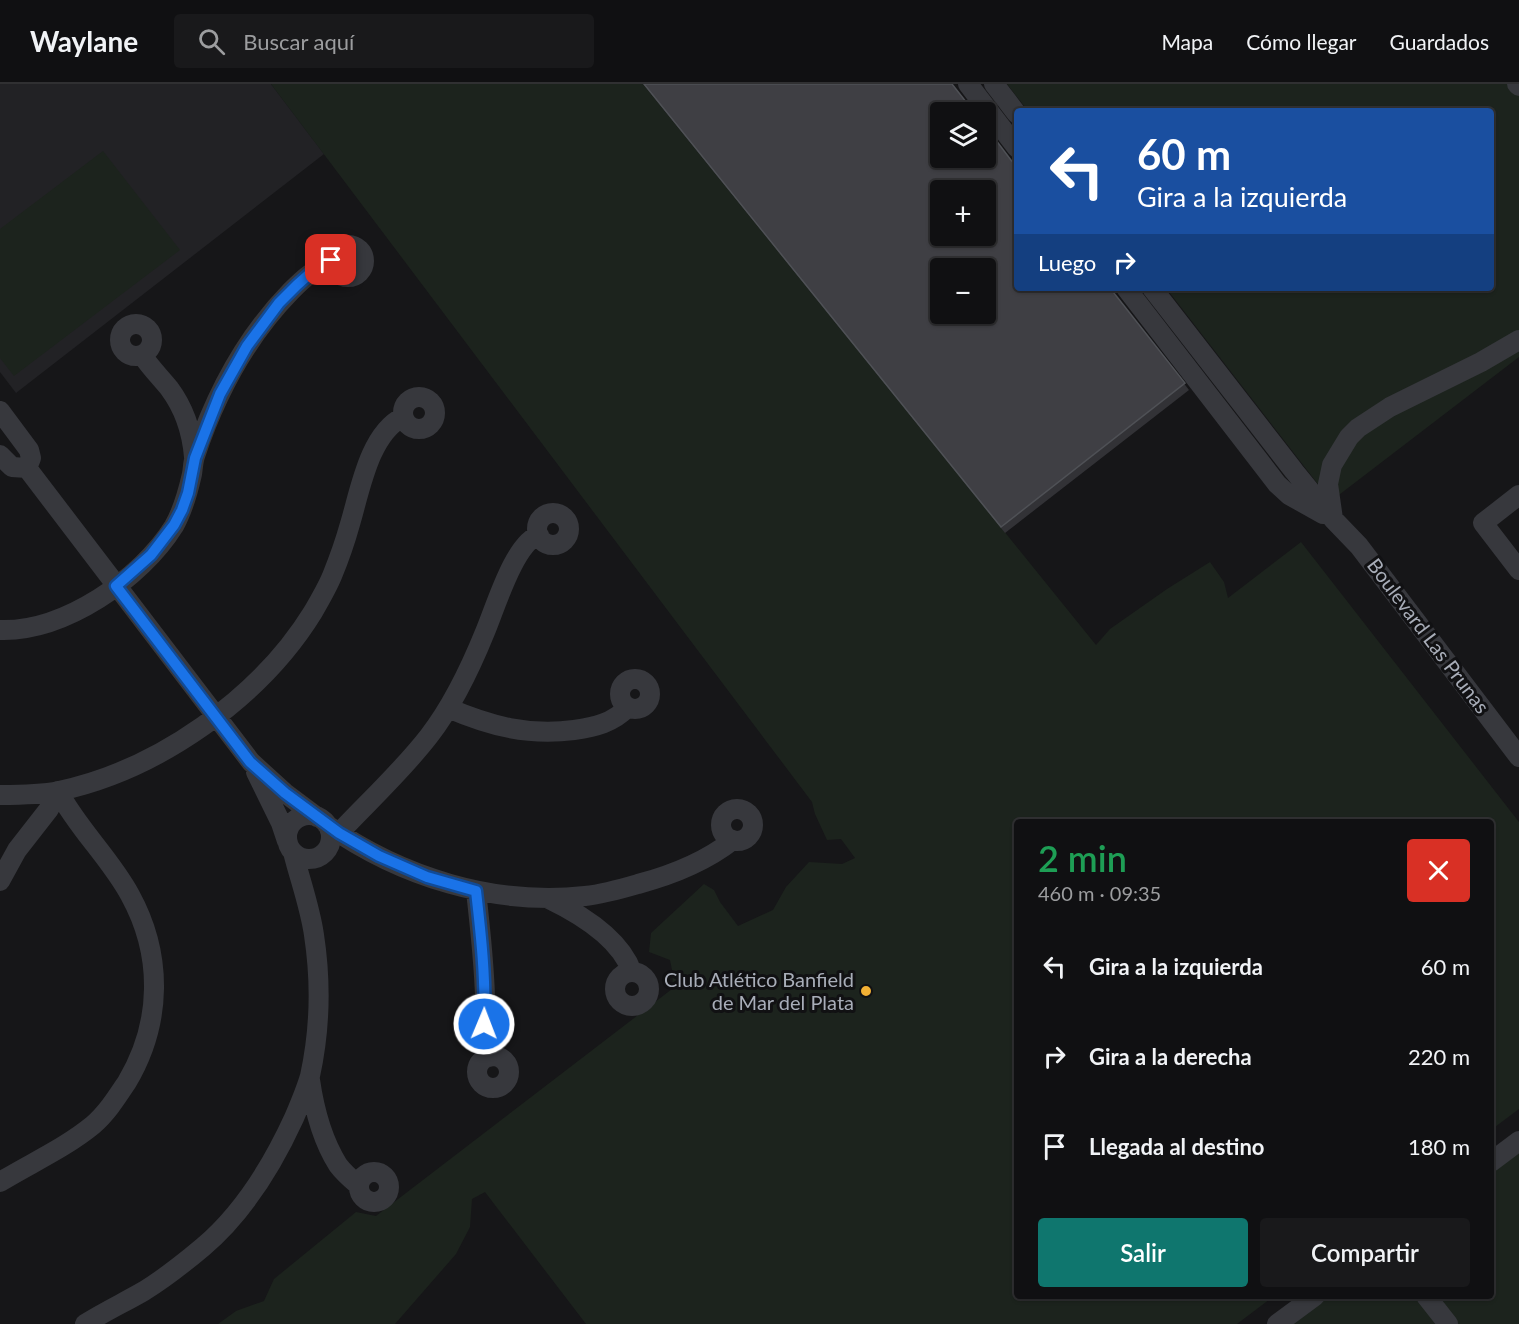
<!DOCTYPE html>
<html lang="es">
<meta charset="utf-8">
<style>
:root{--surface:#101012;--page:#19191b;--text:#f1f3f6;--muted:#9c9d9f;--line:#303032;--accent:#0f766e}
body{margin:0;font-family:Lato,sans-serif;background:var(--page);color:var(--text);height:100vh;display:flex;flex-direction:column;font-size:22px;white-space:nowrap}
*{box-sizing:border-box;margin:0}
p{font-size:20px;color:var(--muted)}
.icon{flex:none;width:33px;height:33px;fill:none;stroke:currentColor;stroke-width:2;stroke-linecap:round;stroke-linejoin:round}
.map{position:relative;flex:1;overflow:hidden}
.side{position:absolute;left:1014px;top:735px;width:480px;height:480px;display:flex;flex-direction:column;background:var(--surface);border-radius:6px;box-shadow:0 2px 4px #0004,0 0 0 2px var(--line)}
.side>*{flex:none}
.banner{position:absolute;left:1014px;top:24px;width:480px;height:183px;border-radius:6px;box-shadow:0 2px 4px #0004,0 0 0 2px var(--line);background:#1a4fa0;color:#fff;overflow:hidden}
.tools{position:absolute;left:930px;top:18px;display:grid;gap:12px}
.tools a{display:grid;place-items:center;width:66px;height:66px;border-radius:6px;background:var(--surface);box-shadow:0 2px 4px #0004,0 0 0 2px var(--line);font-size:30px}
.pin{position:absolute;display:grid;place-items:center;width:51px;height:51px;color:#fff;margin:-26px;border-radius:12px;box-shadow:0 3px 9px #0006}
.me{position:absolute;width:66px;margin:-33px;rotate:1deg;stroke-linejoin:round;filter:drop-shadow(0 0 4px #0008)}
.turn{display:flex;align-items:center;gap:21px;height:126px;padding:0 24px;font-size:27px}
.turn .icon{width:78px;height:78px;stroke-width:2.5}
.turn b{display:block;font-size:42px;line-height:51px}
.then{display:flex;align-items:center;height:57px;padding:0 24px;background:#0003;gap:12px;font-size:22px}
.round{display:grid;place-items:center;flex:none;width:63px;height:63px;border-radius:6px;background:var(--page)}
.headline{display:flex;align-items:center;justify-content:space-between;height:102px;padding:0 24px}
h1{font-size:36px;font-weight:600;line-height:45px;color:#1e9e55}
.primary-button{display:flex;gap:12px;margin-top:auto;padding:12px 24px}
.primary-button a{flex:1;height:69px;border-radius:6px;background:var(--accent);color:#fff;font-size:24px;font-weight:600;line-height:69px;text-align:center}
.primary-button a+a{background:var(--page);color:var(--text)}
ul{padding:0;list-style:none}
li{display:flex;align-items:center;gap:18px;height:90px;padding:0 24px}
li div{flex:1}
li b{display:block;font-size:22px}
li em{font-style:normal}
header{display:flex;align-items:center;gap:36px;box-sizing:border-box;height:84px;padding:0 30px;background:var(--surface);border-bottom:2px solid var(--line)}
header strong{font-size:28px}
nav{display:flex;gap:33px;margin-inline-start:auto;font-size:21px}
.search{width:420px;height:54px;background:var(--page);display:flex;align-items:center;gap:15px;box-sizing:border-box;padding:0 21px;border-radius:6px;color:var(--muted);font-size:22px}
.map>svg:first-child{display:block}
</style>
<header>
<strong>Waylane</strong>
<div class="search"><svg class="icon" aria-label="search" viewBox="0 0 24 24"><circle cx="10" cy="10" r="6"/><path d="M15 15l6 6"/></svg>Buscar aquí</div>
<nav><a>Mapa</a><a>Cómo llegar</a><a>Guardados</a></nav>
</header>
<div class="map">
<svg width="1519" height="1240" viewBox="0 0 1519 1240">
<rect width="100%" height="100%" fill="#161618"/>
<path fill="#222225" d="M0,0H271L324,70L16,309L0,288Z"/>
<path fill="#1c231d" d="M271,0H643L1096,561L1110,545L1167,505L1210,478L1224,498L1228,514L1301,458L1519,738V1025L1491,1046V738H1017V1212H1274L1237,1240H586L485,1108L472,1115L470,1143L456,1170L395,1240H218L236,1227L264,1217L274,1195L356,1128L376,1132L672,905L673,891L670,876L649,868L651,849L704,800L714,806L720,818L738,842L773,826L786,803L809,778L842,780L855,774L841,755L827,756L815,730L812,718Z
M1007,0H1519V273L1331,417L1166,204H1491V27H1028Z
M103,67L180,166L14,292L0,274V145Z
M1519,1055V1240H1277L1315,1212H1491V1077Z"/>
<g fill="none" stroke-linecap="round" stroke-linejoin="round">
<path stroke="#37383d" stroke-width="20" d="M968,0L1017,64
M994,0L1017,30
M1517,0L1519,2
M332 177a16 16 0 1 1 32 0a16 16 0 1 1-32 0Z
M1126,204L1277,400L1289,411L1323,430
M1152,204L1294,387L1333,435L1359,462L1519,673
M120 256a16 16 0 1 1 32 0a16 16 0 1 1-32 0Z
M142,271C150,283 160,293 169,304C184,324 192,348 194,373
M403 329a16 16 0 1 1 32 0a16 16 0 1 1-32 0Z
M0,327L29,366L31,374L27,384
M0,371L12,383L27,384
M27,384L251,678L285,709L317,733
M1519,411L1483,439L1519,486
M537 445a16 16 0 1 1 32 0a16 16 0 1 1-32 0Z
M1333,435L1328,400L1332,381L1349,353L1358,344L1390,323L1481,278L1519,256
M0,546C64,548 141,495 174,442C183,426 188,408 192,390C193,384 193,378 195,372C215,312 246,253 291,207C303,195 314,184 332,180
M620 610a15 15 0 1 1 30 0a15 15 0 1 1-30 0Z
M448,624C490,642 528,652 574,646C595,643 613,639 628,623
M256,688L281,739L287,757
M0,711C19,711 40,711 59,707C158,686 260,614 313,528C320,516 327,504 332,492C339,475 345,458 350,440C360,407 369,350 403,333
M721 741a16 16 0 1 1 32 0a16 16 0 1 1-32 0Z
M287 753a22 22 0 1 1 44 0a22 22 0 1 1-44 0Z
M327,741C401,793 494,822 585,812C603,810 621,805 638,800C672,791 705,778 733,756
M339,749C369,717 402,687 429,652C453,621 470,585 485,548C495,525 514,459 539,451
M0,797L17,766L49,725L58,707
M476,807C480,842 484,878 485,913C486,933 481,954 489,973
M549,815C580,830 620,854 632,888
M615 905a17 17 0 1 1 34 0a17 17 0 1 1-34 0Z
M477 988a16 16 0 1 1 32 0a16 16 0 1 1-32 0Z
M310,996C314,1024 323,1057 338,1081C344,1089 351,1095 358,1101
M1491,1078L1519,1057
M359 1103a15 15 0 1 1 30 0a15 15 0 1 1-30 0Z
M0,1098C31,1079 65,1064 93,1041C107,1029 117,1013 127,998C162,939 163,871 130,811C110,774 78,745 58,707
M1426,1212L1448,1240
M85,1240C104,1228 125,1218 144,1207C165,1194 184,1179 203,1163C243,1129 272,1082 294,1034C300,1020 306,1006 310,992C320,946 321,897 314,851C310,823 300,796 293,768
M1277,1240L1315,1212"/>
</g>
<path fill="#323236" d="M643,0H952L1189,306L1005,449Z"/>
<path fill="#3f3f44" stroke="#4f5156" stroke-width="1.5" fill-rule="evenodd" d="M644,0H952L974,28H940V74H986V43L1017,84V204H1110L1185,299L1001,443ZM940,106H986V152H940ZM940,184H986V230H940Z"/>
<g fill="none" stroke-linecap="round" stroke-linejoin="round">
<defs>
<path id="route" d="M331,176L332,180L315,185L297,201L279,219L247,262L220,310L209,338L195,374L188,409L182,426L174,441L151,471L116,502L250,678L285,709L339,749L379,772L427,793L476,807C481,851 486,895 484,940"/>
</defs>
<use href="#route" stroke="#114b97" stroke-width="15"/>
<use href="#route" stroke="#1a73e8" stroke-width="10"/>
</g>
<circle fill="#f2b134" stroke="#111113" stroke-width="2" cx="866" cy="907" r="6"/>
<g text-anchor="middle" stroke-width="6" stroke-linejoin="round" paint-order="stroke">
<g font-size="20" fill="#a8adb8" stroke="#111113">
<text transform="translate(1428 552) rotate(53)" y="7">Boulevard Las Prunas</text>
</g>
<g font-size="20" fill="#a8adb8" stroke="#111113" text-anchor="end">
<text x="854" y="903">Club Atlético Banfield<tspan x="854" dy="23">de Mar del Plata</tspan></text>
</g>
</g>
</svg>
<div class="tools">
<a><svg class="icon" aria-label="layers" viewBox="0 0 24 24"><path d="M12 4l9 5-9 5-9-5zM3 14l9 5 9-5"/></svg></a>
<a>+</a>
<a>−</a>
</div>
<div class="pin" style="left:331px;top:176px;background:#d93025"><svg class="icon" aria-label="arrive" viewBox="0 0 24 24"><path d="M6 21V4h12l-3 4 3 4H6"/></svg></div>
<svg class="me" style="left:484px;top:940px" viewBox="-20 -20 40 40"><circle r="17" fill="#1a73e8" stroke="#fff" stroke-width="3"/><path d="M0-11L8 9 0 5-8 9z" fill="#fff"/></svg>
<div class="banner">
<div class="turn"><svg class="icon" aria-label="left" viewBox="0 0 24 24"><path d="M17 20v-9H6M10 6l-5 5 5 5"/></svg><div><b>60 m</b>Gira a la izquierda</div></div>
<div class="then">Luego<svg class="icon" aria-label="right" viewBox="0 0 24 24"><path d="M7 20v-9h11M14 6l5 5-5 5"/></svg></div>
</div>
<section class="side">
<div class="headline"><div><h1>2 min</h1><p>460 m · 09:35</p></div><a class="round" style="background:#d93025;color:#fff"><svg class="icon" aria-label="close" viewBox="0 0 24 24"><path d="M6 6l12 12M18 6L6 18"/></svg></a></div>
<ul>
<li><svg class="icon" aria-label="left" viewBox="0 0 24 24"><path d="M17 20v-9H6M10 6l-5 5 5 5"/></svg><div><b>Gira a la izquierda</b></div><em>60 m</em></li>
<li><svg class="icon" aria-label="right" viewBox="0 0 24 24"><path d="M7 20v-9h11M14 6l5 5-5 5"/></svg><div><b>Gira a la derecha</b></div><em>220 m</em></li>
<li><svg class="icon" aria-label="arrive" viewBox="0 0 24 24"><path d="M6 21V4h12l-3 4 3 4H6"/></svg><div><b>Llegada al destino</b></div><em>180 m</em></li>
</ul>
<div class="primary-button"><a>Salir</a><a>Compartir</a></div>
</section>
</div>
